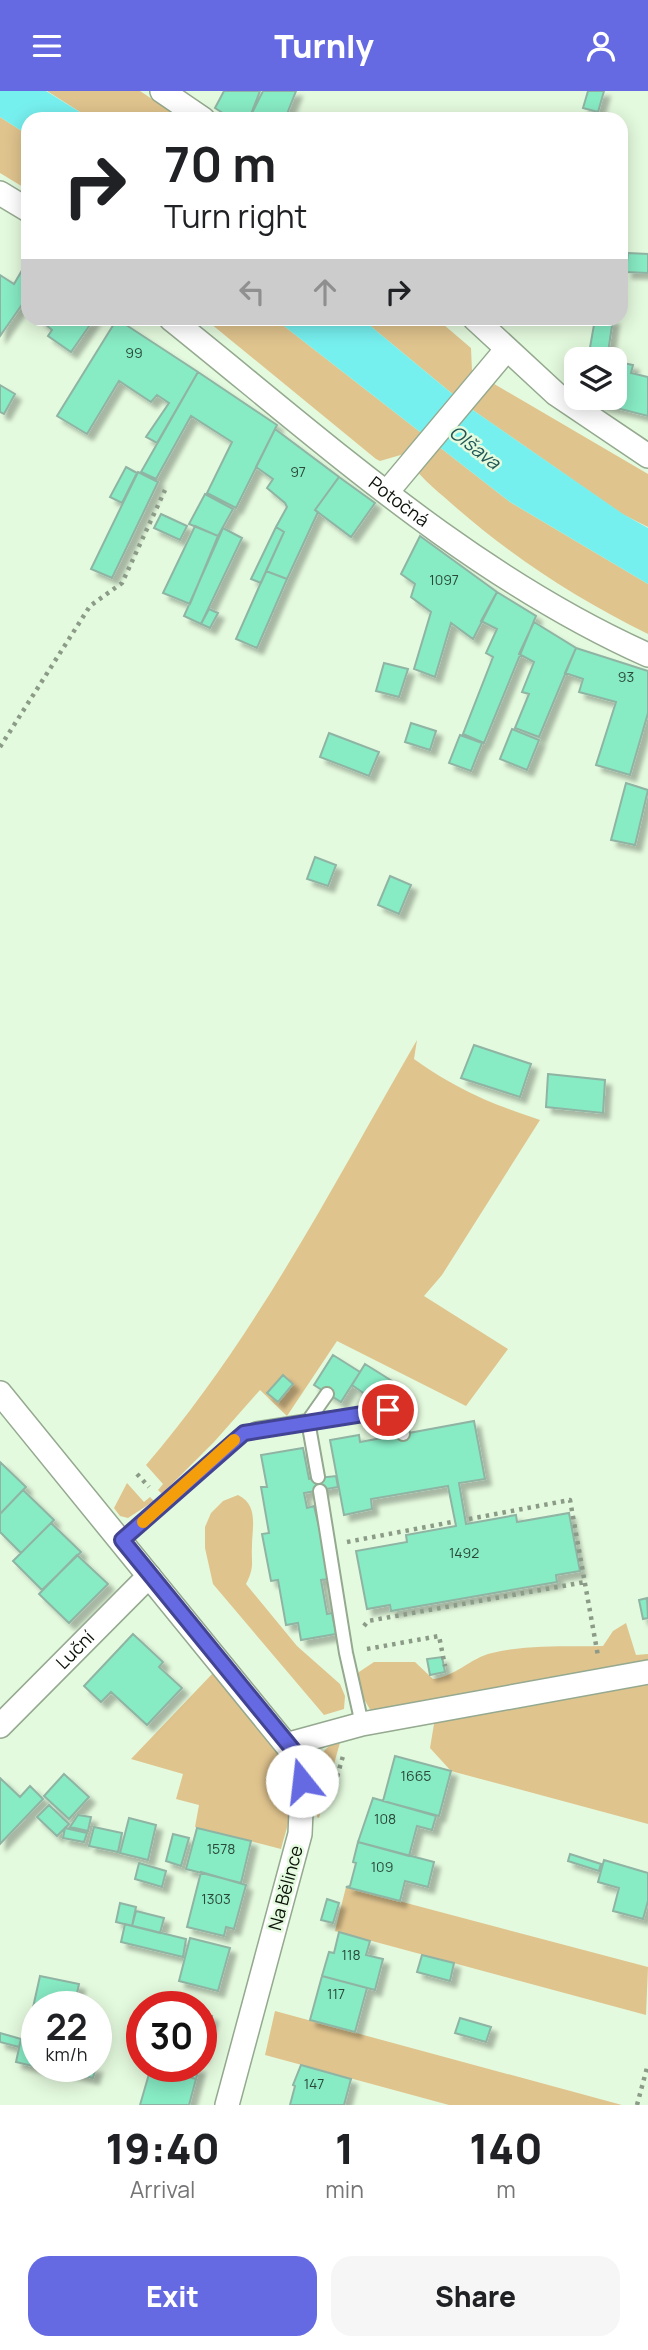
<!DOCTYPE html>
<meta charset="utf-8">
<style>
:root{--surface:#fff;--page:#f6f6f6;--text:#202124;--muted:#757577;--accent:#6569e2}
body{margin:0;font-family:Manrope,sans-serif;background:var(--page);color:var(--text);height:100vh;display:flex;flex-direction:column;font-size:26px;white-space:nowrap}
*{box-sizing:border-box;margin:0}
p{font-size:23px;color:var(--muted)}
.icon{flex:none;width:38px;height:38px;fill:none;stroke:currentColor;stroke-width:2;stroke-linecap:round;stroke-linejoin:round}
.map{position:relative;height:2014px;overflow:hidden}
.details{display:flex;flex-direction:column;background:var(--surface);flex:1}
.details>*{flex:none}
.guide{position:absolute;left:21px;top:21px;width:607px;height:214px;border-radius:21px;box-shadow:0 4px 18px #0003;background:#fff;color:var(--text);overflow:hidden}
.buttons{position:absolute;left:564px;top:256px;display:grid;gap:14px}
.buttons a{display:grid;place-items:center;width:63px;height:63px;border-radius:14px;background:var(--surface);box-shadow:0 4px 18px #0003;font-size:35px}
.speed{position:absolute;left:21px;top:1900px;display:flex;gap:14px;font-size:35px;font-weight:700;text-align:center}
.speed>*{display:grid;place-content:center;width:91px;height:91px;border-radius:50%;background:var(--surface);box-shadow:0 4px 18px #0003;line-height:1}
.speed small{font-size:18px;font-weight:400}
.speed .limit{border:10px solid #d22;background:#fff;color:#111}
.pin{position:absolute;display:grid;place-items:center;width:60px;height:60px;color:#fff;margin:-30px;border:4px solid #fff;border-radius:50%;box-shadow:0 2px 7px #0007}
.me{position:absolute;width:77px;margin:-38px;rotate:344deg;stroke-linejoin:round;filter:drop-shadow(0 0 5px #0008)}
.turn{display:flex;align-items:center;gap:24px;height:147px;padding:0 28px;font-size:32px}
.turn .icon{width:91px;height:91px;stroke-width:2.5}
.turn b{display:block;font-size:49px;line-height:60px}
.lanes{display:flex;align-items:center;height:66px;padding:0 28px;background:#0003;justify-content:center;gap:35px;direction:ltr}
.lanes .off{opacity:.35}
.eta{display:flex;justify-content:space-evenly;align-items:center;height:119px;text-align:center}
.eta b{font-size:42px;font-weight:800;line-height:49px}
.button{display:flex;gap:14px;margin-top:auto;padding:14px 28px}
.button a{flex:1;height:80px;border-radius:21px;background:var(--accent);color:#fff;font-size:28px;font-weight:800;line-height:80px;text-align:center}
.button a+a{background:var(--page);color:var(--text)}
header{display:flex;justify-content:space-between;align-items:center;height:91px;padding:0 28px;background:var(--accent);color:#fff;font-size:32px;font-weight:800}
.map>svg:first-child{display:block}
</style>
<header><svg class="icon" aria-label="menu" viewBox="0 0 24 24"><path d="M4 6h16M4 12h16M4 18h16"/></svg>Turnly<svg class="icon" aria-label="person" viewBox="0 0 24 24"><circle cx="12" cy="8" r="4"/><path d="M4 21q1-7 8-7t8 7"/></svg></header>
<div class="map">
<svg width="648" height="2014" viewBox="0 0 648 2014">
<defs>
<filter id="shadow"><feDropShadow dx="6" dy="6" stdDeviation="2" flood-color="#0004"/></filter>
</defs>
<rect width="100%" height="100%" fill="#e4fade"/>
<path fill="#e0c48e" d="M47,0H140L182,28H91Z
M0,26L28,44V99L0,82Z
M205,228H275L510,411L648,493V543C577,508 511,465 452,413C434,397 417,384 404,363L380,370L376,368Z
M362,228H437L471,257L472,280L648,383V436L622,423L467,315Z
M417,949L414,968C458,999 489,1012 540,1029L442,1184L424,1205L508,1258L466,1315L337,1250L287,1325L260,1299L214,1351L162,1403L158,1399L163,1393L146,1374C256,1246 333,1094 417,949Z
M127,1392L144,1411L150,1406L154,1410L128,1427L120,1425L114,1417Z
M238,1404C259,1414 252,1437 252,1455C251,1473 255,1475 246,1493L297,1555L340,1593L345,1605L344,1618L324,1624L213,1493L205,1457V1436L211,1422L223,1410Z
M626,1532L636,1564L648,1563V1572L372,1622L356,1594L359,1581L374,1571H415L433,1588C455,1586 470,1567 492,1562C530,1553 566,1556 603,1555L613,1540Z
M213,1582C248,1623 297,1662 290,1721C289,1733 284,1746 281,1758L195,1736L199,1714L176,1708L183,1683L131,1668Z
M648,1592V1733L451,1680L430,1657L435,1627Z
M341,1648L319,1727L317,1726C317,1695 307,1662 341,1648Z
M346,1796L648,1876L646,1924L335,1840Z
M275,1920L622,2014H449L265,1964Z"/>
<path fill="#76f0ef" d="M0,0H46L91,28H28V44L0,26Z
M275,228H362L467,315L623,423L648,437V493L510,411Z"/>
<path fill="#87ebc4" stroke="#90b4a4" stroke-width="2" filter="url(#shadow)" d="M224,0H260L249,28H232L215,17Z
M263,0H296L287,23L295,28H249Z
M588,0H604L598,21L583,17Z
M628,162L648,163V182L626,181Z
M28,169V205L0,245V184L14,193Z
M39,228H94L71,261L48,245L52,239Z
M117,228L198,281L157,352L146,346L169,312L157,304L151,311L119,290L87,343L57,325Z
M595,228H613L607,268H588Z
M614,270L633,274L631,282L648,286V325L581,308L614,306Z
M198,281L277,334L236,417L207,402L232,351L191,325L156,388L141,381Z
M0,294L15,303L4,323L0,321Z
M275,338L339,386L315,419L318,421L287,488L266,480L284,441L276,436L287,416L285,412L267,397L273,388L256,376Z
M126,376L137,382L122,412L110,406Z
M138,381L158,391L112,487L91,478Z
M339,386L375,412L351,446L315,419Z
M205,403L233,418L218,445L189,433Z
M161,423L187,435L180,449L154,437Z
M195,435L218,445L190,513L163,502Z
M276,436L284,441L261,492L251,488Z
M223,437L242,447L201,533L184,525Z
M420,445L497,501L473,548L451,532L435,586L414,578L431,521L411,506L415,493L401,483Z
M266,480L287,488L257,557L236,548Z
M497,501L536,525L484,652L463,643L493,566L486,562L497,538L481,530Z
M209,518L218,522L210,537L201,533Z
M534,531L576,557L539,646L515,637L529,603L522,601L534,571L519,563Z
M576,557L648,580V622L630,684L596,674L616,611L579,601L583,588L565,582Z
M384,572L408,578L399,606L376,600Z
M411,632L436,640L430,659L405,651Z
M512,638L539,649L527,679L500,668Z
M329,642L379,661L369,685L320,666Z
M460,644L482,652L471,680L449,672Z
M626,692L648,699L635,754L611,749Z
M315,766L336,774L328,795L307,788Z
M390,785L411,794L399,823L378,814Z
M474,954L531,973L520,1006L461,987Z
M548,983L605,989L603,1022L546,1016Z
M333,1264L360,1281L341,1311L314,1294Z
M365,1273L400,1295L390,1311L373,1300L369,1306L352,1294Z
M283,1284L293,1293L278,1311L267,1302Z
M474,1330L485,1388L459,1392L466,1433L516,1424L517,1431L569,1422L580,1480L556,1484L557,1491L391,1520L390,1514L367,1518L356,1460L407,1451L406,1444L456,1435L448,1395L371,1408L372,1418L344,1424L330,1349L359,1344L360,1351Z
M303,1357L309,1388L336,1385L338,1396L304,1402L307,1417L314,1415L325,1461L330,1488L321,1489L327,1523L332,1522L336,1543L301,1549L298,1532L286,1534L278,1489L271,1490L262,1443L269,1442L261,1396H267L261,1364Z
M0,1371L26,1396L0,1423Z
M23,1399L54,1429L21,1462L0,1441V1423Z
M51,1432L81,1461L42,1499L13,1470Z
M77,1464L108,1493L69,1532L39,1503Z
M647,1507L648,1527L643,1528L639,1509Z
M133,1543L163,1571L159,1576L182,1597L147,1634L111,1601L101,1611L84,1595Z
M442,1566L445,1581L430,1584L427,1568Z
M395,1665L451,1680L439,1725L383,1710Z
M64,1683L89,1706L69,1728L44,1705Z
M0,1687L20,1706L30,1695L43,1708L0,1753Z
M373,1707L436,1725L432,1739L417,1735L409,1765L358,1751Z
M49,1714L69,1733L57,1745L37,1726Z
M78,1724L91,1726L88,1740L70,1736Z
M129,1727L156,1734L148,1769L120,1762Z
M94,1736L122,1742L118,1761L89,1755Z
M65,1737L87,1742L84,1751L63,1747Z
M197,1737L251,1750L241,1792L186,1778Z
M173,1743L189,1747L181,1775L166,1770Z
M358,1751L434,1771L428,1796L405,1790L400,1810L346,1796L350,1795L356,1772L353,1771Z
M570,1763L601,1773L599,1780L568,1770Z
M604,1769L648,1782V1810L643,1828L613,1820L619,1797L598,1791Z
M139,1772L166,1780L162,1796L135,1788Z
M201,1781L246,1794L234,1838L226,1836L224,1845L187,1836Z
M327,1808L339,1812L333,1832L321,1829Z
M120,1812L136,1816L132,1835L116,1831Z
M136,1820L164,1827L160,1842L132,1835Z
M125,1833L186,1848L183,1866L121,1851Z
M339,1841L370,1850L366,1864L383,1868L375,1899L322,1885L329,1861L334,1862Z
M190,1847L230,1857L218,1900L179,1890Z
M422,1864L454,1872L450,1890L417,1881Z
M40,1885L79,1893L74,1916H37V1950L26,1948Z
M322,1885L367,1897L355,1941L310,1929Z
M201,1922L212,1925L201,1966Z
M460,1927L491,1936L486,1951L455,1942Z
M0,1942L21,1948L19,1956L0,1951Z
M21,1948L37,1951V1976L41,1977L16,1971Z
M301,1974L351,1988L344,2014H290L295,1995L293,1994Z
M66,1976H96L93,1987L65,1980Z
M151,1976H199L196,1988Z
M151,1976L196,1988L189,2014H140Z"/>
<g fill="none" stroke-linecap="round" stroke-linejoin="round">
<defs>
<path id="lane" d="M318,1386L308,1330L393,1320L399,1326L403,1343
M320,1400L346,1562L362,1633
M122,1449L238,1346L256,1338L308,1330L327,1303"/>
<g id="street">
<path d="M162,0L203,28"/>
<path d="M0,102L28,119"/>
<path id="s1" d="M171,228C322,349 469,484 648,564"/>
<path d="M475,228L556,303L648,365"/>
<path d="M387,401L506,259"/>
<path d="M0,1302L297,1667L302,1699L300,1743L227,2014"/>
<path id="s2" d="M0,1635L149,1485"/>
<path d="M289,1653L362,1633L648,1581"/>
</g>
</defs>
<use href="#lane" stroke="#94a98f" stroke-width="16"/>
<use href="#street" stroke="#94a98f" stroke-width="26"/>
<path stroke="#8b9b87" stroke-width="4.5" stroke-dasharray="3.5 5" stroke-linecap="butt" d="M0,656L90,515L122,492L165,399
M137,1383L149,1396
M469,1428L570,1409L598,1565
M347,1451L452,1431
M364,1535L368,1530L585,1491
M367,1558L439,1545L445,1575
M330,1710L343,1665
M637,2014L648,1973"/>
<use href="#lane" stroke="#fff" stroke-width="12"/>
<use href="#street" stroke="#fff" stroke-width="23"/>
</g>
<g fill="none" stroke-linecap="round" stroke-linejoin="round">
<defs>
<path id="route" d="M302,1690L294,1660L122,1449L244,1342L388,1319"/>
</defs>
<use href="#route" stroke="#424493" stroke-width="18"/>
<use href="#route" stroke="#6569e2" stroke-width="12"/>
<path stroke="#f59e0b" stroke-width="12" d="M143,1431L234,1349"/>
</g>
<g text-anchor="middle" stroke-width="5" stroke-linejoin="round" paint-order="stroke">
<g font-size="14" fill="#2a4838">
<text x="134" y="267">99</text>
<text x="298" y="386">97</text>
<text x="444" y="494">1097</text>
<text x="626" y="591">93</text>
<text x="464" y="1467">1492</text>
<text x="416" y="1690">1665</text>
<text x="385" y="1733">108</text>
<text x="221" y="1763">1578</text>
<text x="382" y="1781">109</text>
<text x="216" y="1813">1303</text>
<text x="351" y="1869">118</text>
<text x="336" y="1908">117</text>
<text x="314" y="1998">147</text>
</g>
<g font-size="18" fill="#0b1209" stroke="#e4fade">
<text dy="6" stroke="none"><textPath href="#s1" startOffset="292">Potočná</textPath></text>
<text dy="6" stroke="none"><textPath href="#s2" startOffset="107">Luční</textPath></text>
<text transform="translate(286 1797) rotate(-75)" y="6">Na Bělince</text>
</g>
<g font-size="19" font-style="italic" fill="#215756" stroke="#e4fade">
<text transform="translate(475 356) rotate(38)" y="7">Olšava</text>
</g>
</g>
</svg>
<div class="buttons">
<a><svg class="icon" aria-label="layers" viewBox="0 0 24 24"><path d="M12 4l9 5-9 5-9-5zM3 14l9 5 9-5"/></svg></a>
</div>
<div class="speed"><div>22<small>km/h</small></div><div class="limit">30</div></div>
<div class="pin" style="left:388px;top:1319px;background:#d93025"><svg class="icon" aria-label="arrive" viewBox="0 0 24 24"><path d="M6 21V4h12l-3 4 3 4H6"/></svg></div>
<svg class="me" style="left:302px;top:1690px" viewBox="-20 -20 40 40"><circle r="19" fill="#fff"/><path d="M0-13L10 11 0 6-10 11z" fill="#6569e2"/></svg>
<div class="guide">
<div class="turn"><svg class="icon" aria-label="right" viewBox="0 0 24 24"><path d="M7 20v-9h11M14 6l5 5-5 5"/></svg><div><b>70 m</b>Turn right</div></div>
<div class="lanes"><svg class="icon off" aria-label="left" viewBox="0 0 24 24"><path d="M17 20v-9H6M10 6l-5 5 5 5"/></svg><svg class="icon off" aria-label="ahead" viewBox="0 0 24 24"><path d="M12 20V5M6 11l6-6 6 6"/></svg><svg class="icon" aria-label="right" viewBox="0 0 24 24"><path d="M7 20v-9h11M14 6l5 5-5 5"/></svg></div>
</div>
</div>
<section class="details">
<div class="eta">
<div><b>19:40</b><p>Arrival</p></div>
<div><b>1</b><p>min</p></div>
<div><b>140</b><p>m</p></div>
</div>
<div class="button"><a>Exit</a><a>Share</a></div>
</section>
